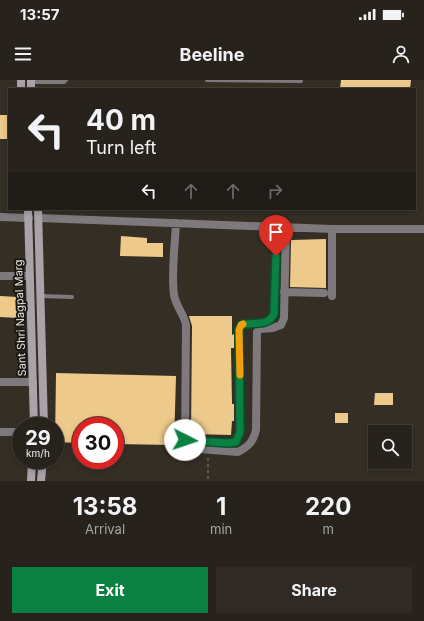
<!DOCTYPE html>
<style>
:root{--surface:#27221c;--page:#2f2a25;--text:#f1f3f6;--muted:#a4a4a3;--line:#433f3b;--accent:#0b8043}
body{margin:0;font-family:Inter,sans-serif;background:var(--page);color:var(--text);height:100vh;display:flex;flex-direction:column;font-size:15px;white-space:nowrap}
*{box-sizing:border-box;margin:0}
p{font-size:13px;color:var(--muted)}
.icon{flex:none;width:22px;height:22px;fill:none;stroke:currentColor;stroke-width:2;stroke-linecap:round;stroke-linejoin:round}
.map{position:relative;height:401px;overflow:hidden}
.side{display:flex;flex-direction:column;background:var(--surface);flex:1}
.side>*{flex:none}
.hud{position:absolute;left:8px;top:8px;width:408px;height:122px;border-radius:0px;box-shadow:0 2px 6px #0003,0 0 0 1px var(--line);background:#27221c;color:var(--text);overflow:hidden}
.tools{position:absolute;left:368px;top:345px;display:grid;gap:8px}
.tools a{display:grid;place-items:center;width:44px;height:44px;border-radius:0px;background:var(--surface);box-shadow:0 2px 6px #0003,0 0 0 1px var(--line);font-size:20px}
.speed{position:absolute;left:12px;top:337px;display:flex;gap:8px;font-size:20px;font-weight:700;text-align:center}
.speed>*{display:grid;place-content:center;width:52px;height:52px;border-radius:50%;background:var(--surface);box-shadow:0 2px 6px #0003,0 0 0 1px var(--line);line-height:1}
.speed small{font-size:10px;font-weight:400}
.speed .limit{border:6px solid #d22;background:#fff;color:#111}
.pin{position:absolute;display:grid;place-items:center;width:34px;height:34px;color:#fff;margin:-41px -17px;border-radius:50% 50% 50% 0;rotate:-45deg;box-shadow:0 0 4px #0007}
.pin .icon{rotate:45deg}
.me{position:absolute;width:44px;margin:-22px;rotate:94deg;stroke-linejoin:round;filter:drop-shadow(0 0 3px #0008)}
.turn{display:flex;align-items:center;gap:14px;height:84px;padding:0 12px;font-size:18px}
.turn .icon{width:52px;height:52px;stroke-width:2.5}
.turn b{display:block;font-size:28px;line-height:34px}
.lanes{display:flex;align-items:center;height:38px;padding:0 12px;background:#0003;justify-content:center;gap:20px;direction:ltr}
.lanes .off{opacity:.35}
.eta{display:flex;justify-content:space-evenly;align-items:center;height:68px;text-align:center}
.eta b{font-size:24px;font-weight:700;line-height:28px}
.button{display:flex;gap:8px;margin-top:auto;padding:8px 12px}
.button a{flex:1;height:46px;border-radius:0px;background:var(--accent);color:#fff;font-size:16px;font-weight:700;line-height:46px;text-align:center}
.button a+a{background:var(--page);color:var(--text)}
.status{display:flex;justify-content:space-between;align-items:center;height:28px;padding:0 20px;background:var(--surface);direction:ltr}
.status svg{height:11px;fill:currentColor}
header{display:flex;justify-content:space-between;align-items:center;height:52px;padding:0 12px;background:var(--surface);font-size:18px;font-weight:700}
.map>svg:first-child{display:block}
</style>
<div class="status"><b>13:57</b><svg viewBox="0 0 49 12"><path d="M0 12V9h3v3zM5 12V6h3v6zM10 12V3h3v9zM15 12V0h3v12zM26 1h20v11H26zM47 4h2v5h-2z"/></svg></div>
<header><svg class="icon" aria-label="menu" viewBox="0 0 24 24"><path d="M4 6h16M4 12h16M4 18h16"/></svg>Beeline<svg class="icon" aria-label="person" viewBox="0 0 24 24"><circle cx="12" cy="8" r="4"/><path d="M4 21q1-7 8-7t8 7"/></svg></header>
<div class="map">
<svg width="424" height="401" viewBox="0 0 424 401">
<rect width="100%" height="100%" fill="#342e25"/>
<path fill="#edca8b" d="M341,0H411L410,9H340Z
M0,35H9V59H0Z
M121,156L147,158V163H163V177L120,176Z
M326,159V208L290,207L291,160Z
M0,216L18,217V238L0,237Z
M189,236H232V255L234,254V268H231L232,324H234V341H232L231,355L191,354L192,246Z
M56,293L176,296L174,365L115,364V346H81V363L55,362Z
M375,313H393V325H374Z
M335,333H348V343H335Z"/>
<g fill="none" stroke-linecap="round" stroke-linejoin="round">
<path stroke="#6b665e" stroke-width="1.5" stroke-dasharray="3 3" stroke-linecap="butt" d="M208,378V401"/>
<path stroke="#7d797d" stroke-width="4" d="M207,0L301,1
M31,2H64L66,0
M41,216L72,217"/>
<path stroke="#7d797d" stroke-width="8" d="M0,137L29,138
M39,138L332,149H424
M176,143C175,166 171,192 174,215C176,227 186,237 186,246L185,364L187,368L238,372C249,366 253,362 256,350L257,252L259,249L273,248L281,245L284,238L286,146
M0,196H29
M284,212L324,213
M332,216V149
M0,302H33
M0,352H21
M185,360L227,363L236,362L240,352L239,250L241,245C253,241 267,248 274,234L277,146"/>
<path stroke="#a9a2a9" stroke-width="8" d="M21,0V9
M31,0V9
M28,129L34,346
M38,129L44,346
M31,401L32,380
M41,401L43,380"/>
</g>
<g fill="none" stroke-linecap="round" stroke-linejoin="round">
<defs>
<path id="route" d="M185,360L227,363L236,362L240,352L239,250L241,245C253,241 267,248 274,234L276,176"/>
</defs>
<use href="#route" stroke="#07532c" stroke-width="10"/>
<use href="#route" stroke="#0b8043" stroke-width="7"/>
<path stroke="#f59e0b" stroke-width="7" d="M240,295L239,250L241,245L243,244"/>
</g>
<g text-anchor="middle" stroke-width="4" stroke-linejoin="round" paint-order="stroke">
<g font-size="11" fill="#e6e3dd" stroke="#191713">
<text transform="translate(20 238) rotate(-92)" y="4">Sant Shri Nagpal Marg</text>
</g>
</g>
</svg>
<div class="tools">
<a><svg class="icon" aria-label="search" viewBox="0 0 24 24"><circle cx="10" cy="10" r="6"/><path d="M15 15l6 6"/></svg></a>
</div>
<div class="speed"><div>29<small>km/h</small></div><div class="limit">30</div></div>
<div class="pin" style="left:276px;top:176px;background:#d93025"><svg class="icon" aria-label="arrive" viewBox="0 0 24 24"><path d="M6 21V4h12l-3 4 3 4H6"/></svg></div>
<svg class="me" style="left:185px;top:360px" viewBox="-20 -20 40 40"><circle r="19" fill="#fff"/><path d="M0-13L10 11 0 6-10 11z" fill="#0b8043"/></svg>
<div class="hud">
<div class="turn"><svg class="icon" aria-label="left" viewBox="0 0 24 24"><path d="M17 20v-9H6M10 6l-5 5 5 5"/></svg><div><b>40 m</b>Turn left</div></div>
<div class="lanes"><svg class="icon" aria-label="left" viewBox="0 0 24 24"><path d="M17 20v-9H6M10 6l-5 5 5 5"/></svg><svg class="icon off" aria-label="ahead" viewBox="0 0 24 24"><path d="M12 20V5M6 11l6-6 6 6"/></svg><svg class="icon off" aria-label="ahead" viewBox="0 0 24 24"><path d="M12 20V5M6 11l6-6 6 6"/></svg><svg class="icon off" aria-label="right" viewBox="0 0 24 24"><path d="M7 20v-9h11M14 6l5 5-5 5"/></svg></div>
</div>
</div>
<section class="side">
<div class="eta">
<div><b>13:58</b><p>Arrival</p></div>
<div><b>1</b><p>min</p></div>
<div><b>220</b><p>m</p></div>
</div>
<div class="button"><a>Exit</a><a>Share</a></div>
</section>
